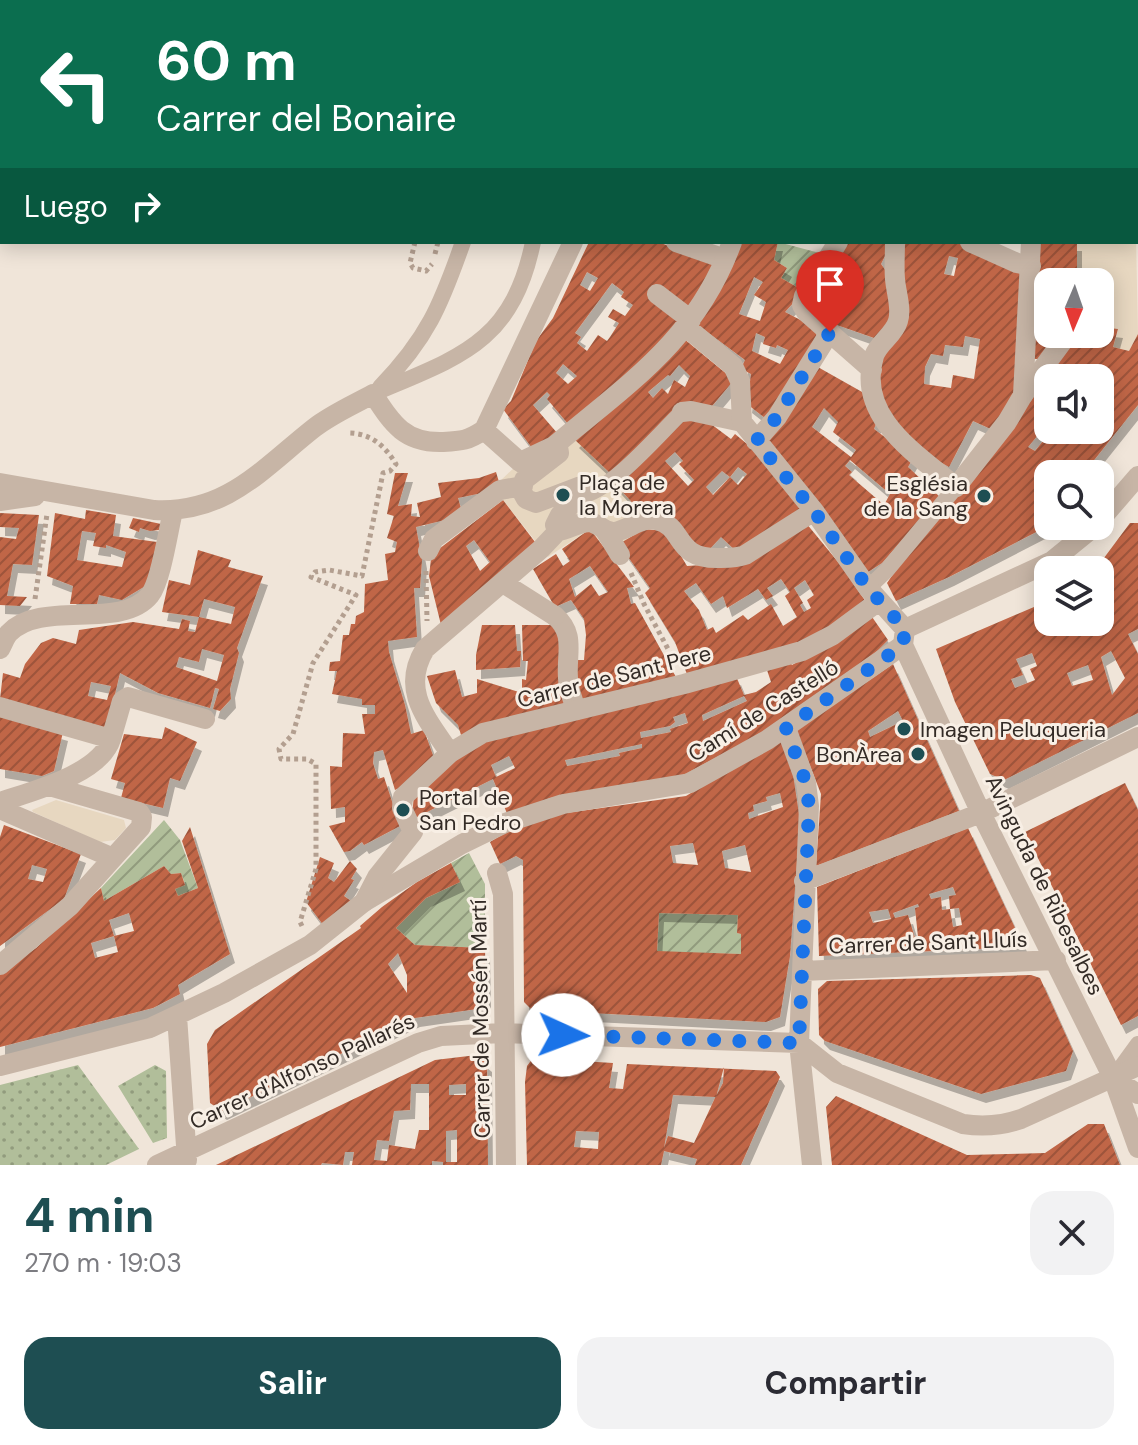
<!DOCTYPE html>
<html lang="es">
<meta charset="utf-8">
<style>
:root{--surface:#fff;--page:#f2f2f3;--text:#2b2b33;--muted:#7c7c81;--accent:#1e4e52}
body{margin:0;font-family:"DM Sans",sans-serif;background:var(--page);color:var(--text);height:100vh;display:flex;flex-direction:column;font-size:30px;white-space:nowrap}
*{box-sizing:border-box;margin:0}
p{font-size:26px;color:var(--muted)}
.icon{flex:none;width:44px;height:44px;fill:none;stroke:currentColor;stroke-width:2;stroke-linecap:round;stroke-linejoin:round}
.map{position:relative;height:1165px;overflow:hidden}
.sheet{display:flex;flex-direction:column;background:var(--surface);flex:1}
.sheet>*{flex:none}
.hud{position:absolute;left:0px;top:0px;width:1138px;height:244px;box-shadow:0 4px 20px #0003;background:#0b6e4f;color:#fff;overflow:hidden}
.needle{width:52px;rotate:182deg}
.buttons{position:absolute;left:1034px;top:268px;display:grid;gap:16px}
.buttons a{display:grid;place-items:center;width:80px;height:80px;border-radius:16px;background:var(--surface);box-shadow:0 4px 20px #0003;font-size:40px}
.pin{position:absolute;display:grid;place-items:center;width:68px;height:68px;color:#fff;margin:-82px -34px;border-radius:50% 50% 50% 0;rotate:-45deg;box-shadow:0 0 8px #0007}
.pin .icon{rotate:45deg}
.me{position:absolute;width:88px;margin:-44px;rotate:92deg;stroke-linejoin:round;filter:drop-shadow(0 0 6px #0008)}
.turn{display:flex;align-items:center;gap:28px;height:168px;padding:0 24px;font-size:36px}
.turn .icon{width:104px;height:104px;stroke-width:2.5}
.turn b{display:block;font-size:56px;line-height:68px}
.then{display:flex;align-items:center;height:76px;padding:0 24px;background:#0003;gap:16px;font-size:30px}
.round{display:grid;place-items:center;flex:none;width:84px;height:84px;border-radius:24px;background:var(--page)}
.summary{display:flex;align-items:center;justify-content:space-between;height:136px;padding:0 24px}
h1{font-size:48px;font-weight:700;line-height:60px;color:var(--accent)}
.button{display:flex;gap:16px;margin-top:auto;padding:16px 24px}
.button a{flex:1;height:92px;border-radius:24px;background:var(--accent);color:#fff;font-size:32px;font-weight:700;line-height:92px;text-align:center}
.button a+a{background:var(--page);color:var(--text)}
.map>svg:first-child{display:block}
</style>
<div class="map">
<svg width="1138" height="1165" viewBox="0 0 1138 1165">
<defs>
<pattern id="park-dots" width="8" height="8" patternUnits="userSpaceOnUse" patternTransform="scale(2)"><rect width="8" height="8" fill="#b1be9a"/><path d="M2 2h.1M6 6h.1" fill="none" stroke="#919b7d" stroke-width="1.8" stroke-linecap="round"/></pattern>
<pattern id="garden-furrows" width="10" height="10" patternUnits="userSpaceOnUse" patternTransform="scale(2)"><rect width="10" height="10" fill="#b1be9a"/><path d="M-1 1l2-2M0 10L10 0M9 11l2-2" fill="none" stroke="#919b7d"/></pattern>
<pattern id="building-hatch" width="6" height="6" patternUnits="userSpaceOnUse" patternTransform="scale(2)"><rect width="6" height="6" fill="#c06646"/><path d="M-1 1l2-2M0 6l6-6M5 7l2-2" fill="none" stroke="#9d543a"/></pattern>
<filter id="shadow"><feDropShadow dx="5" dy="9" stdDeviation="0" flood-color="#0004"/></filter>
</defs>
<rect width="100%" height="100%" fill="#f0e5d9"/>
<path fill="url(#park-dots)" d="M78,1065L139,1149L106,1165H0V1085Z
M155,1065L166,1071L167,1138L153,1143L118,1086Z"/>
<path fill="url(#garden-furrows)" d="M778,242L827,255L804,291L781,278L787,268L774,260Z
M164,820L180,840L198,888L178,896L175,889L185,884L181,873L171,874L164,866L104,901L101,888Z
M469,853L485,884V948L415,945L396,928L426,898L460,882L451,863Z
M659,913L738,915L737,933L742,934L741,954L657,952Z"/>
<path fill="#e7d7c0" d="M1136,238L1138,334L1129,351L1113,347L1118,330L1100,327V282H1077V242H1136Z
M564,429L610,473L616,485L641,512L644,529L608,551L590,529L548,557L503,500L499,482L520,462Z
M56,800L124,820L126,828L115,840L100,842L33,812L32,810Z"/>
<path fill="url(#building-hatch)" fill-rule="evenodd" filter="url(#shadow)" d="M589,242H658L715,263L680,321L654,358L569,425L547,399L550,395L547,392L533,405L558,434L535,452L503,409L511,401L536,341L553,318ZM587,272L598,278L590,291L580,285ZM612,283L624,292L621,297L633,305L625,316L613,309L608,317L619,323L610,337L607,341L598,335L587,351L577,343L581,337L575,333ZM563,364L577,376L568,384L556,373Z
M737,242H778L774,260L787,268L781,278L804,291L785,312L818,329L810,357L769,421L747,404L751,374L741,369L745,360L698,325ZM754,277L763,282L754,295L766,302L760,321L739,314ZM756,333L765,337L763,344L776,348L777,345L788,350L780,364L752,351Z
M846,242H892L881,264L891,278L894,318L880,340L834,324L808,298Z
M899,242H955L1025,270L1020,387L993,430L973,421L949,467L914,447L901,434L877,387L885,348ZM949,256L958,258L954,276L944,274ZM965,336L980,339L974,379L953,375L951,388L924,384L925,367L931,354L943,356L945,345L963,347Z
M1038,242H1077V282H1048V334H1057L1044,359H1032Z
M1100,327L1118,329L1113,347L1129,351L1138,334V405L1083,474H1048V523L1044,528L949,577L896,601L887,583L916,541L1074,334H1100ZM1074,366L1104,370L1112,376L1100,391V430H1052L1035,451L1028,447L1048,423V378H1070Z
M683,338L734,380L707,412L680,402L666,421L610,473L574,439ZM679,365L690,376L685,387L674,380L668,394L662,388L653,398L648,392L668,375L670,376Z
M816,366L871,397L866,406L878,418L874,429L913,458L908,467L940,497L882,563L865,574L764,439ZM824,408L838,422L833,432L856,450L851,457L812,427ZM850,460L890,494L884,505L849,475L852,472L845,466Z
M699,415L731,439L735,434L758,453L805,509L738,553L721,537L706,553L652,503L641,512L616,485L686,416ZM675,452L683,461L679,464L694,480L688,486L665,461ZM738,467L747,474L738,485L730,477L713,495L706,487L722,471L730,477Z
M496,472L499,482L482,493L458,498L462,512L449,519L416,527L422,560L420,588H414L417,637L388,641L389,652L405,705L411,734L424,730L435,761L410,783L395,790L383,750L374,752L373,763L378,779L384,777L400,826L364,845L362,842L350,851L344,852L329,826L345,822V807L331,809L330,766L342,767L343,733L365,734L362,714H375V705H362V699L332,694L337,671H329L330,662L340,661L343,635H349L351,624H355L356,616L364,612L365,584L388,580L385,554L395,552L397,542L387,538L394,516L387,514L395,473H408L398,506L412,504L411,516L420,517L417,503L441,497L438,483L479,478Z
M503,500L535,542L441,625L429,576L431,559L435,552ZM474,540L490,562L480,571L466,546Z
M86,510L116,515L113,536L157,542L147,585L122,600L99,595L97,604H70L73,586L47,576L55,513L85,519ZM82,531L96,533L93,546L106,548V545L126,552L122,567L77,560Z
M0,513L39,515L32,565L13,564L7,596L27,597L20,606L0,605V537L16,539L19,528L0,527Z
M133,518L161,524L159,530L150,531L140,528L139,532L129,528Z
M806,523L843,568L866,602L796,650L688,677L675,642L645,593L650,588L619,544L644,529L666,531L687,566L733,563ZM781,579L790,592L785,596L797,617L783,626L771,604L748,620L743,615L716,633L713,627L707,630L699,610L684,591L696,583L711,604L723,596L727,608L758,589L766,600L773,596L767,588ZM805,580L814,595L807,600L811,608L804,612L800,605L803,603L794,588Z
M1130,523H1138V629L1128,634L1138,654V713L1004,780L990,774L955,702L936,649L1048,601V622H1100V570H1095ZM1111,651L1125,678L1112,695L1101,657ZM1032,653L1037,666L1030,669L1035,680L1015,688L1011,679L1023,675L1016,659ZM1088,665L1093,680L1072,686L1067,673Z
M590,529L634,587L627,588L631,604L635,603L677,679L580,704L574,660H584L586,635L584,619L571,600L555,607L533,569L556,554L563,566L570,561L562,549ZM590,566L608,592L599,596L591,584L575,597L569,579Z
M198,550L231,560L228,567L263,576L237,648L239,653L230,689L231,699L220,711L213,709L219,689L215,688L210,708L158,693L120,673L107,728L0,699L3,673L20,678L25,664L41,643L53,638L76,644L79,630L133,622L179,629L182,619L190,621L188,631L195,632L199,617L231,624L235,607L204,599L199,617L162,612L169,580L190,585ZM202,649L224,655L217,681L176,667L179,657L199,662ZM91,682L111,686L107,700L88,696Z
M870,614L888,640L875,653L755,737L679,777L550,798L508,816L493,779L415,818L412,816L414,795L476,744L736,676L744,695L756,692L771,682L766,667L789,661L792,665L845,635ZM744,696L747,701L703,721L702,715ZM685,713L688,723L670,729L671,732L641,738L640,732L670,726L675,722L673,717ZM642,744V748L619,753L620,756L567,766L565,760ZM509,756L515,768L496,777L491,765Z
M482,625H515L517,651H521L520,667L476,670V655Z
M522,625H556L562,637L569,707L461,735L458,725L436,703L427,676L455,670L462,697L477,693V679L522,693V679L526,680L528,661H523Z
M893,664L959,811L816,866L821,794L796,730ZM898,711L903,721L870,737L868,731Z
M0,714L63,732L54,771L42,776L0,769Z
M165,727L197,742L180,781L170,778L163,808L121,798L125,783L111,779L124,734L162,739Z
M783,738L793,774L800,821L790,956L780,1017L766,1022L532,1010L524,1002L523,860L516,856L500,864L490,842L505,833L552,815L686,796ZM780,793L783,807L749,819L748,813L754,811L753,805L767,801L766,797ZM693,843L698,865L673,863L670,846ZM745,845L751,872L725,868L722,851ZM659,913L738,915L737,933L741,934V954L657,951Z
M1125,783L1138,810V1016L1121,1025L1025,832Z
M4,825L81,854L64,899L0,946V837ZM32,865L47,869L43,882L28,879Z
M190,827L230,954L178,985L180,994L153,1008L0,1047V973L36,948L101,888L104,901L164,866L171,874L181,873L185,885L175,889L178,896L198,888L182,841ZM129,913L134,931L114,936L118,952L95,958L91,943L114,936L109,920Z
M968,828L1024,947L819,956L817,887ZM953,887L956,895L949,896L950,909L959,908L962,925L953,927L950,909L942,910L941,897L931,899L929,894ZM918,904L919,907L915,908L918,937L915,938L908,915L895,918L893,913ZM888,909L891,919L873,923L869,912Z
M320,857L334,863L328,878L334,882L350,861L357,869L351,879L354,880L344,896L351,901L324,926L306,902Z
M451,863L460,882L426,898L396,928L415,945L485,948L486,999L477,1009L415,1018L222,1111L210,1103L207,1044L215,1030L361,928L360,926L382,907L417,882ZM398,953L407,975V993L388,964Z
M1031,975L1040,978L1073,1051L1066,1071L981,1094L825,1041L819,1035L818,989L827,981Z
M477,1055L487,1063L488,1165H443V1162L432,1161V1165H352L354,1152H345L343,1165L322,1163L321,1165H216L435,1060ZM411,1084H429V1130H419L415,1149L389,1145L387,1161L374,1160L377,1140L389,1141L394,1111L410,1110ZM466,1084V1095H449V1085ZM457,1130V1162H446V1131Z
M533,1058L613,1063L609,1088L623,1089L627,1064L776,1071L780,1077L741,1165H695L697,1159L664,1151L661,1165H527L525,1082L527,1066ZM724,1067L723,1083L715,1098L694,1143L668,1136L664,1148L673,1095L716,1097ZM576,1131L599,1132L598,1149L574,1147Z
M836,1096L967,1155L1045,1153L1088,1124H1104L1120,1165H832L826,1107Z"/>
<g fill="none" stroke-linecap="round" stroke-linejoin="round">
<path stroke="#b39f90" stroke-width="5" stroke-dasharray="4 4" stroke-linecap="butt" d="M415,242L410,263L413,268L426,271L432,264
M435,254L438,242
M426,571L427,621
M631,573L644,604L676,664
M35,599L47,514
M302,926L300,922L316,869V764L307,759H281L279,749L293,734L313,663L356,595L311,577L315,572L329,570L362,576L383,473L390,471L396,464C385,446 371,433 348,433"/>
<path stroke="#c7b5a6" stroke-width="16" d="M496,0L497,2
M466,2L469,0
M380,387C427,339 441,305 463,242
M373,394C459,357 512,344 533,242
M581,496C611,491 659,434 682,412
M868,588L887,570L956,487
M1114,1077L1138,1044"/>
<path stroke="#c7b5a6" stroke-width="20" d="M877,0L878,2
M1014,2L1018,0
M676,242L725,259
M838,242L804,296L802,305L806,312L872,370
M895,242C895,254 894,267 895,279C896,292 902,309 898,321C894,335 879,342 874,356C855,417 918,455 956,487
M970,242L1017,263L1031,266
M1023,395L1068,334
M682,412L691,411L742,422
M606,532L620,555
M555,616C576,634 566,654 568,678C568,689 573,699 576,710
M364,902L462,844L505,823L563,804L690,783L767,740L903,645"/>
<path stroke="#c7b5a6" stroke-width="20" d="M628,0V2
M710,0L714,2
M984,0L985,2
M1136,184H1138
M573,242L484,430L520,462L554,446L558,447L559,453L524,480L521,490L526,499L536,503L578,487L582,492L581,496L560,515L555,525L558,531C569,530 583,519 593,523C602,526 605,533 615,532C630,529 641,517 656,520C686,526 672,560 721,558C730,558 737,558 745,555L814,511
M657,294L691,320
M686,327L733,366L740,381L742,422L814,511L868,588L905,629
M756,441L777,417L830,332
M554,446C629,383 697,339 732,242
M0,483L154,510C226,514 262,469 314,428C332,414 353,405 373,394C392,423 404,443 442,442C462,441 467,441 484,430
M956,487L1007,422L1023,395L1031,242
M0,501L35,496
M1100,520L1138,476
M1095,526L1052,561L905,629L903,645L981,813L1113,1078L1138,1148
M428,551L434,539L500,490L523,486
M503,583L555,616
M0,649C3,644 5,637 9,633C41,599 121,631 150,595C161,581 168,531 173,511
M0,707L111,739C100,774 33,791 0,802
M786,728L806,783L809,806L799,1043L812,1165
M111,739L122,701L128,697L205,719
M450,753C427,719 400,690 425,649L541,549L558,531
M0,809L113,858L141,827L142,817L139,812L49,786
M497,873L503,894L506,1165
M804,881L981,813L1138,737
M0,965L70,906L113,858
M802,971L1056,960
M177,1016L187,1160
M0,1066L150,1028L224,993L310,945L364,902L377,877L413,832L402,808L403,797L450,753L483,733L684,684L802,651L833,635L879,601
M1113,1078L1138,1094
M157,1165L418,1043L441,1036L503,1033L799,1043L837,1073L963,1124C984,1127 1001,1126 1021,1119L1138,1066"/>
</g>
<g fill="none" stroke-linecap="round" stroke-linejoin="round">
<path stroke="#1a73e8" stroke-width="14" stroke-dasharray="0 25.2" d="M563,1035L799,1043L809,806L806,783L786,728L903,645L905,629L868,588L814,511L756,441L777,417L830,332"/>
</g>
<g fill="#1e4e52" stroke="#f8efe5" stroke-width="3">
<circle cx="563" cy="495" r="8"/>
<circle cx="984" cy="496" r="8"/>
<circle cx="904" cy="729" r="8"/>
<circle cx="918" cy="754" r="8"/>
<circle cx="403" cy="810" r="8"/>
</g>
<g text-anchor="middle" stroke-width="6" stroke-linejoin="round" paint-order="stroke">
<g font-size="22" fill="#332b26" stroke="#f8efe5" text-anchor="start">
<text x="579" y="490">Plaça de<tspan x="579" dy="25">la Morera</tspan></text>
<text x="968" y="491" text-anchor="end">Església<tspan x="968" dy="25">de la Sang</tspan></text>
<text x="920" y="737">Imagen Peluqueria</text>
<text x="902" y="762" text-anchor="end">BonÀrea</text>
<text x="419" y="805">Portal de<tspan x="419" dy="25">San Pedro</tspan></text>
</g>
<g font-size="22" fill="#332b26" stroke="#f8efe5">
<text transform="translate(614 676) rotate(-14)" y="8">Carrer de Sant Pere</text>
<text transform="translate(763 710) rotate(-32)" y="8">Camí de Castelló</text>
<text transform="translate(1045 885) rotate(64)" y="8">Avinguda de Ribesalbes</text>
<text transform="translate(928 942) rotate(-2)" y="8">Carrer de Sant Lluís</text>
<text transform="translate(480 1019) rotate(-91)" y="8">Carrer de Mossén Martí</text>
<text transform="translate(302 1071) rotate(-25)" y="8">Carrer d'Alfonso Pallarés</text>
</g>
</g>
</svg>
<div class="buttons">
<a><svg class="needle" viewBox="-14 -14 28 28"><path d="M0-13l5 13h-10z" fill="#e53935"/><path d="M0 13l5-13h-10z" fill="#7c7c81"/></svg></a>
<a><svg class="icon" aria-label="sound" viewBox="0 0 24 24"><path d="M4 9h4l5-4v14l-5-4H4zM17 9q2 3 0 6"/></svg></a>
<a><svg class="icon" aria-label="search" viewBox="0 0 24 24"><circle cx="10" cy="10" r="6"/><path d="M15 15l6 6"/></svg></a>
<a><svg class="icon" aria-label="layers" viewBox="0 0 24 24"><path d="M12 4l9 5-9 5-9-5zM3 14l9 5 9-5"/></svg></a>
</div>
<div class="pin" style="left:830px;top:332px;background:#d93025"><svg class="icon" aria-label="arrive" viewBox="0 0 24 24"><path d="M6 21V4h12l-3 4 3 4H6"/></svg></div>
<svg class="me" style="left:563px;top:1035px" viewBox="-20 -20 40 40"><circle r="19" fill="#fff"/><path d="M0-13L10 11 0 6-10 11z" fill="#1a73e8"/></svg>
<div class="hud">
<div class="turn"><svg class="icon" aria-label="left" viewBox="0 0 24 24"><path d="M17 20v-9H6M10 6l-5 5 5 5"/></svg><div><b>60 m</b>Carrer del Bonaire</div></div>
<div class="then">Luego<svg class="icon" aria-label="right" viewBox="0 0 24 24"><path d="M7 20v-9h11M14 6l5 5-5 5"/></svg></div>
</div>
</div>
<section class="sheet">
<div class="summary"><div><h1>4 min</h1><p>270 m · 19:03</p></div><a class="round"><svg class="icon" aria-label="close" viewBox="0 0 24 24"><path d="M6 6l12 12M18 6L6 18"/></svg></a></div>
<div class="button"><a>Salir</a><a>Compartir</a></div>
</section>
